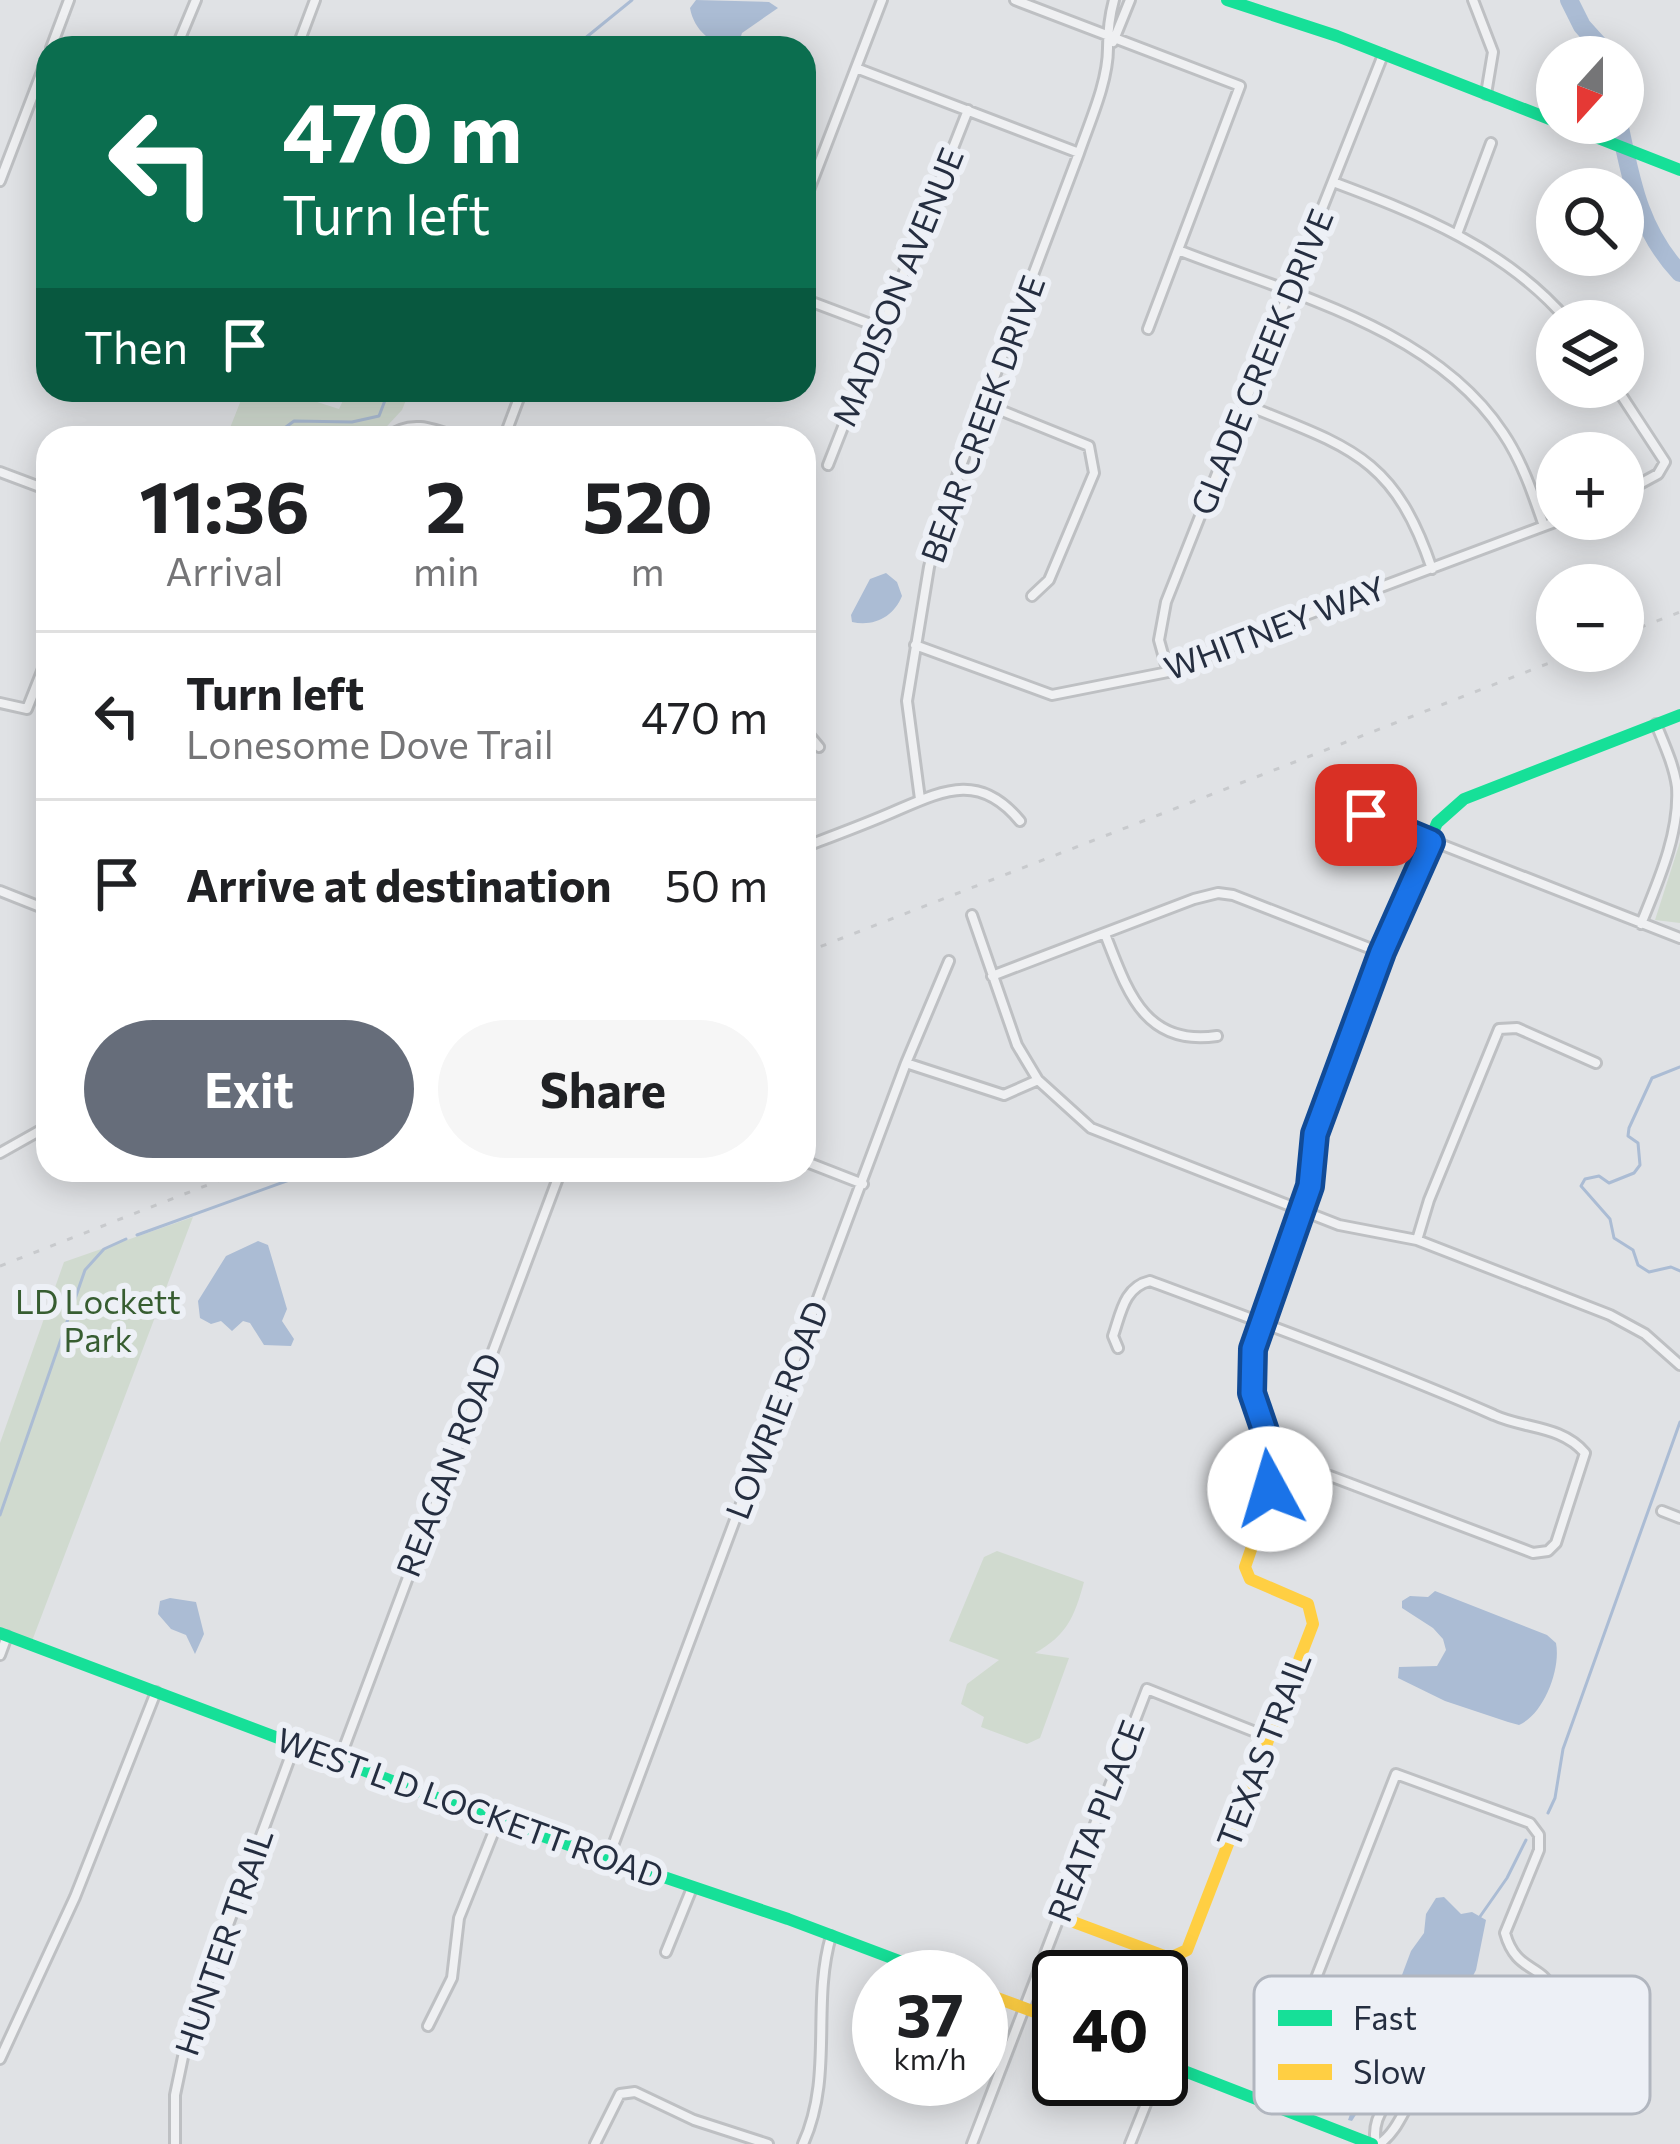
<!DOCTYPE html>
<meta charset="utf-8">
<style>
:root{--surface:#fff;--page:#f6f6f6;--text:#202124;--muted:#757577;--line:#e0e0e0;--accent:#666d7a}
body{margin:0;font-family:Commissioner,sans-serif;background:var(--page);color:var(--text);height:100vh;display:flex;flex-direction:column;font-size:45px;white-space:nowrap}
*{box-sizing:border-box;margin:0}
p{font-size:39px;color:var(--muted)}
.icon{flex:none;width:66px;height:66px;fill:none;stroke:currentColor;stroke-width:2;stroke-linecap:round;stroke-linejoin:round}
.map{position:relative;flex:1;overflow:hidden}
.sheet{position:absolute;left:36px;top:426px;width:780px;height:756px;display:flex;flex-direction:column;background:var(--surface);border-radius:36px;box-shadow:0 6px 30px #0003}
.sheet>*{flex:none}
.hud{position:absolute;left:36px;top:36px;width:780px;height:366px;border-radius:36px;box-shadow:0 6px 30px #0003;background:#0b6e4f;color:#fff;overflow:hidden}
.needle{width:78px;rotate:201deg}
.buttons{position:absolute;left:1536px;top:36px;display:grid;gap:24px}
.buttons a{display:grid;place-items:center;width:108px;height:108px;border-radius:50%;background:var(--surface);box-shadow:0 6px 30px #0003;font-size:60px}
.speed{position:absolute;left:852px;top:1950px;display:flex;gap:24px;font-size:60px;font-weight:700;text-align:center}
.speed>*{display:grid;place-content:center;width:156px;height:156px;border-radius:50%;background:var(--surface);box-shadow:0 6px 30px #0003;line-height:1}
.speed small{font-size:30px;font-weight:400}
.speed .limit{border:6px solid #111;border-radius:18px;background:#fff;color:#111}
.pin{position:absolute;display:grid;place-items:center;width:102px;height:102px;color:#fff;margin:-51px;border-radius:24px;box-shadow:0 6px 18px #0006}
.me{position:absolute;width:132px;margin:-66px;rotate:354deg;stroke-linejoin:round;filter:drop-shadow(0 0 9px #0008)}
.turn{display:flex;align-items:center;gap:42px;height:252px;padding:0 48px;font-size:54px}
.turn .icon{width:156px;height:156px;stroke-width:2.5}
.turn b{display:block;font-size:84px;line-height:102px}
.then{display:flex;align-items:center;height:114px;padding:0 48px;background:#0003;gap:24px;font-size:45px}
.eta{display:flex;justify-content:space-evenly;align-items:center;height:204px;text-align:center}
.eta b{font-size:72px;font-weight:700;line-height:84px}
.cta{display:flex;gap:24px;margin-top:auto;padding:24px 48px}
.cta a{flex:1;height:138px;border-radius:72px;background:var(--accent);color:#fff;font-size:48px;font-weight:700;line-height:138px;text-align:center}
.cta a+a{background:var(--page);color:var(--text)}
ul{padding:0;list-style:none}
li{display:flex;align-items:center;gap:36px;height:168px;padding:0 48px;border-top:3px solid var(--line)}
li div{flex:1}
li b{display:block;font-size:45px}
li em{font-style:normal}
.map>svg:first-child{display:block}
</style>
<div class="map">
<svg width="1680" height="2144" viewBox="0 0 1680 2144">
<rect width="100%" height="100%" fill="#e0e2e5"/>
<path fill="#d0dacf" d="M245,390H280L339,409L348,390H410L402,410L376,438H226Z
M1680,842V923L1655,920Z
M193,1217L32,1641L0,1629V1443L64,1262Z
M997,1551L1084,1582C1074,1618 1067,1635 1035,1653L1069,1658L1040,1738L1027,1744L981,1727L984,1717L961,1704L967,1684L999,1660L949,1641L984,1557Z"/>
<path fill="#abbcd4" d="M696,0L769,2L778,8L742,33L738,46C714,48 694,31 690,8Z
M886,573L897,582L902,596C894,616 875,627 852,622L851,615L870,579Z
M258,1241L268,1245L287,1309L282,1321L294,1339L291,1346L264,1345L250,1323L243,1321L232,1331L221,1321L211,1324L200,1318L198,1301L226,1256Z
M1435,1591L1547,1635L1556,1643C1561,1669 1544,1714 1519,1725L1508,1722L1445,1701L1398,1678L1399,1667L1437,1666L1446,1650L1443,1639L1433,1628L1402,1608V1601L1410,1596L1428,1597Z
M170,1598L196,1602L204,1634L195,1654L186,1635L171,1629L158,1614L160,1601Z
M1444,1897L1461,1914L1472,1912L1486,1920L1476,1970L1451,2019L1443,2048L1438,2053L1414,2059L1387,2075L1368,2096L1352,2121L1348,2120L1368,2063L1379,2056L1401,2052L1417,2026L1415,2012L1398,2007L1393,1999L1411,1951L1424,1933L1426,1914L1436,1898Z"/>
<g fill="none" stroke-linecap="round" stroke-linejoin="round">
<path stroke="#abbcd4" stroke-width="3" d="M573,48L632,0
M271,438L294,421L352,422L379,416L389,390
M1680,1067L1652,1078L1629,1128L1628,1136L1638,1143L1640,1165L1634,1173L1609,1183L1599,1176L1585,1179L1581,1186L1610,1219L1614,1238L1633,1250L1638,1265L1649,1272L1671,1267L1680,1271
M137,1235L317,1170
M0,1515L85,1270L104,1249L126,1239
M1548,1813L1555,1798L1563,1749L1680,1422
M1479,1918L1507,1878L1526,1840"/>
<path stroke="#abbcd4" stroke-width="18" d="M1569,0L1582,26L1610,57
M1619,123C1631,179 1639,230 1680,273"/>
<defs>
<path id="street" d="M1015,0L1240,86L1148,329
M1473,0L1493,52L1486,94
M1113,42L1130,0
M51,48L69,0
M176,48L196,0
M297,48L315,0
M856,68L1079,153
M0,181L48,56
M1333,182C1419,214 1507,249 1568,321
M804,203L882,0
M1457,234L1491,143
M1178,250C1290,294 1434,328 1503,433C1522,461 1533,494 1544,526
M804,299L881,328
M1616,387L1665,462L1658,474L1623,493
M985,404L1089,446L1094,473L1049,580L1032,596
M1246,405C1349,447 1394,456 1432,569
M386,438C410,419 432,428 459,438
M504,438L522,390
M828,465L968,110
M0,472L48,490
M915,645L1052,695L1168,672L1298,618L1563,519
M1168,672L1159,640L1166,602L1383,55
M0,703L27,709L48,656
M804,729L819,747
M920,799L907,701L929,567L942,516L1079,153C1090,121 1108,82 1108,48C1108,30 1109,18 1114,0
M1356,804L1366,815L1680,938
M804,847C833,836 863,825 893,812C942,791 979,771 1020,821
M0,891L48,910
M972,915L1017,1045L1038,1080L1091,1128L1339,1225L1417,1240L1610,1315L1645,1334L1680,1365
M1641,924C1658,882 1680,833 1677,787C1674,765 1664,744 1656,724
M1105,934C1127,990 1144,1047 1217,1036
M992,976L1194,899L1218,893L1233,895L1382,953
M906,1063L1004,1095L1038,1080
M0,1153L48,1126
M804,1161L863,1184
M1417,1240L1429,1200L1499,1029L1517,1028L1596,1063
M1118,1348L1113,1336C1121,1313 1124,1287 1150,1281C1265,1324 1381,1366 1494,1415C1524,1429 1561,1425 1585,1453L1556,1543L1548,1551L1533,1553L1330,1476L1272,1463
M1662,1511L1680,1518
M0,1655L7,1636
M339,1761L561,1170
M608,1859L906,1063L949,961
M666,1952L692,1888
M428,2026L452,1978L459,1918L498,1821
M0,2059L75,1897L156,1692
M1267,2103L1396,1774L1530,1823L1539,1835V1850L1505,1933C1516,1973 1542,1963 1552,1990L1509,2104L1466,2087L1413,2079C1391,2094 1370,2115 1376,2144
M175,2144V2095L188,2033L295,1744
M595,2144L620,2094L635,2092L694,2120L768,2144
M803,2144C834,2076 811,2005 831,1936
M972,2144L1147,1689L1268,1737
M1130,2144L1156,2079
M1379,2144C1401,2130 1406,2098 1426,2079"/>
</defs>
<use href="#street" stroke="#bec0c3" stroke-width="14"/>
<use href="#street" stroke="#eff0f2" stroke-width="8"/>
<path stroke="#16e098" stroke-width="12" d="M1227,0L1337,36L1680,170
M1267,1503L1272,1463L1251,1393L1253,1349L1311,1187L1315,1134L1382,953L1437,823L1464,799L1680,715
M0,1633L498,1821L788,1919L942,1977
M1161,2062L1372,2144"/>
<path stroke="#ffcf43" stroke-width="12" d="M1060,1917L1170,1958L1187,1950L1313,1624L1308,1604L1250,1579L1245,1567L1267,1503
M981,1992L1059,2021"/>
<path stroke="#c8cacd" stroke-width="3" stroke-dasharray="6 12" stroke-linecap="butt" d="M1623,634L1680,612
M804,953L1580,651
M0,1266L246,1170"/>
</g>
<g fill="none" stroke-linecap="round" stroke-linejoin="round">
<defs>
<path id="route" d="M1270,1489L1272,1463L1267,1437L1252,1393L1253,1349L1310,1186L1315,1134L1382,952L1431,842L1366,815"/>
</defs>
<use href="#route" stroke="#114b97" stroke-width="30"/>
<use href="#route" stroke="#1a73e8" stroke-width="21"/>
</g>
<g text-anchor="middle" stroke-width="12" stroke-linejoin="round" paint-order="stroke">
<g font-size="33" fill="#252e40" stroke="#edf0f6">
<text transform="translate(898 287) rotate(-68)" y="12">MADISON AVENUE</text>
<text transform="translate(1262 362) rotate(-68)" y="12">GLADE CREEK DRIVE</text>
<text transform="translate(983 419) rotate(-70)" y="12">BEAR CREEK DRIVE</text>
<text transform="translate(1275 628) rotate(-21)" y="12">WHITNEY WAY</text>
<text transform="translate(777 1410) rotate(-69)" y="12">LOWRIE ROAD</text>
<text transform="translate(449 1465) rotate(-69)" y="12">REAGAN ROAD</text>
<text transform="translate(1264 1750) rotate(-69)" y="12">TEXAS TRAIL</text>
<text transform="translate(470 1808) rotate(20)" y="12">WEST L D LOCKETT ROAD</text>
<text transform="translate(1096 1821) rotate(-69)" y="12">REATA PLACE</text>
<text transform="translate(224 1942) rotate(-71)" y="12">HUNTER TRAIL</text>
</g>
<g font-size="33" fill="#375d31" stroke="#edf0f6">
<text x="98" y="1314">LD Lockett<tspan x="98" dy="38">Park</tspan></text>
</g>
</g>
<rect x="1254" y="1976" width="396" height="138" rx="18" fill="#edf0f6" stroke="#b1b6bf" stroke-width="3"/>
<rect x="1278" y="2010" width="54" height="16" fill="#16e098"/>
<rect x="1278" y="2064" width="54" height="16" fill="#ffcf43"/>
<g font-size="33" fill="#252e40">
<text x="1353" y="2030">Fast</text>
<text x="1353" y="2084">Slow</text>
</g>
</svg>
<div class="buttons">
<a><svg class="needle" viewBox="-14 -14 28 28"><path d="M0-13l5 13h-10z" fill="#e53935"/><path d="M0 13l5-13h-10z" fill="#757577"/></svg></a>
<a><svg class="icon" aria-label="search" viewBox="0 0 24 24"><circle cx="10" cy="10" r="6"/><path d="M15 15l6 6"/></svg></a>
<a><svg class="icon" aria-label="layers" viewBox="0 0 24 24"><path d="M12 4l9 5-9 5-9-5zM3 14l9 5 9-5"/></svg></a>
<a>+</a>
<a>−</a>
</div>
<div class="speed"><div>37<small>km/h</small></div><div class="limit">40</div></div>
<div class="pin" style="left:1366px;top:815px;background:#d93025"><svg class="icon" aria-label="arrive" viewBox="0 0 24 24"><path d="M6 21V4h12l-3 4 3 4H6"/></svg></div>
<svg class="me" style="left:1270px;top:1489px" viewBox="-20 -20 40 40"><circle r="19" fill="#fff"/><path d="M0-13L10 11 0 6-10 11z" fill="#1a73e8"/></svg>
<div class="hud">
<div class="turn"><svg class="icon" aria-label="left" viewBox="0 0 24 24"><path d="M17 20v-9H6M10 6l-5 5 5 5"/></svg><div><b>470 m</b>Turn left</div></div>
<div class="then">Then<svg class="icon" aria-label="arrive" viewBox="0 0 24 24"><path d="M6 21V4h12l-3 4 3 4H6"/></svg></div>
</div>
<section class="sheet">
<div class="eta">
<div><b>11:36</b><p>Arrival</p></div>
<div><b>2</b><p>min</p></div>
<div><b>520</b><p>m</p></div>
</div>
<ul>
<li><svg class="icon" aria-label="left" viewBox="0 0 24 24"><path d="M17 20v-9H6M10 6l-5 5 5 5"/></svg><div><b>Turn left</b><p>Lonesome Dove Trail</p></div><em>470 m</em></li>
<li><svg class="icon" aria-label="arrive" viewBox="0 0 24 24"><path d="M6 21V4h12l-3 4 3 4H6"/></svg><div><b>Arrive at destination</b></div><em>50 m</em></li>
</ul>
<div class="cta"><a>Exit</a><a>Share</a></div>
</section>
</div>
